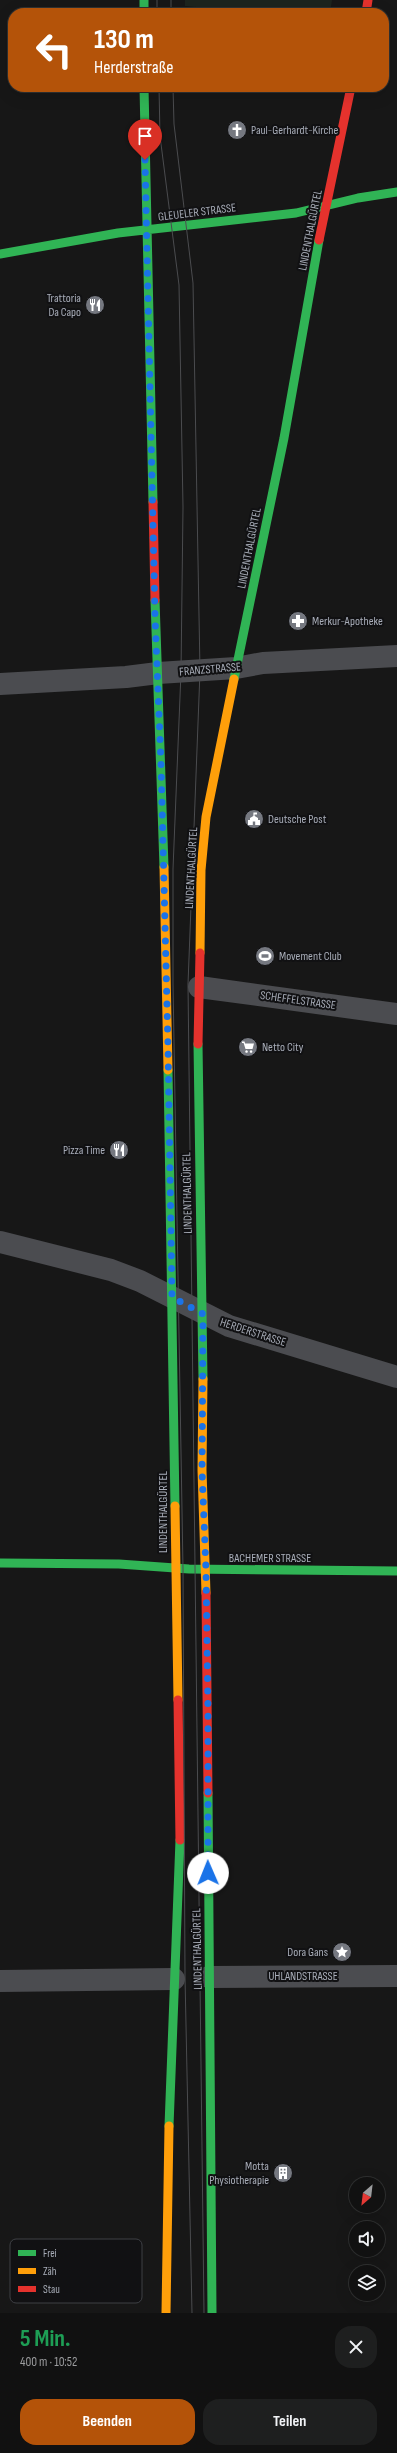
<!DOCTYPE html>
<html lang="de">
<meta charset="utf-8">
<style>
:root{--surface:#111;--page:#1e1f1f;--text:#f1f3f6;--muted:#9c9d9f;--line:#303131;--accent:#b45309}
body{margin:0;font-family:"Sofia Sans Condensed",sans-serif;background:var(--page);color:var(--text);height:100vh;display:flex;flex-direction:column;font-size:15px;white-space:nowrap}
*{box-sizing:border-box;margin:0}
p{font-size:13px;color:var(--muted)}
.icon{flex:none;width:22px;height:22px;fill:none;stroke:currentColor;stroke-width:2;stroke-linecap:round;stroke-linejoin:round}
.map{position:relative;height:2313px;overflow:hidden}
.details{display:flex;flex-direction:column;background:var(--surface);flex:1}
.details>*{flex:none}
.hud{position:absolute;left:8px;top:8px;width:381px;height:84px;border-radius:16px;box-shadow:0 4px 16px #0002,0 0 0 1px var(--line);background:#b45309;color:#fff;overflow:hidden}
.needle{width:26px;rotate:208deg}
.tools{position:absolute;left:349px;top:2177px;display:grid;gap:8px}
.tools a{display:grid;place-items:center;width:36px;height:36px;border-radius:50%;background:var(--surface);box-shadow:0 4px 16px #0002,0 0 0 1px var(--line);font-size:20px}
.pin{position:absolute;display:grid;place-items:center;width:34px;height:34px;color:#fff;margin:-41px -17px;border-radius:50% 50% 50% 0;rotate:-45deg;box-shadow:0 0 4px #0007}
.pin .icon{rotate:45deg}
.me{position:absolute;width:44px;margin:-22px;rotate:359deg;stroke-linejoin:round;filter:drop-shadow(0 0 3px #0008)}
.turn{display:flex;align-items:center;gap:14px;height:84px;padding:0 20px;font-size:18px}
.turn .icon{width:52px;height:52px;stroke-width:2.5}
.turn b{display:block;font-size:28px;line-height:34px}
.round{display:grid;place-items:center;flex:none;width:42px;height:42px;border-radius:16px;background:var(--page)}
.head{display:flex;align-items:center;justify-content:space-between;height:68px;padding:0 20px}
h1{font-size:24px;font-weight:700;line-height:30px;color:#1e9e55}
.action{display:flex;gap:8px;margin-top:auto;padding:8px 20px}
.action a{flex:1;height:46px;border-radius:16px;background:var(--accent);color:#fff;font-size:16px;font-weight:700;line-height:46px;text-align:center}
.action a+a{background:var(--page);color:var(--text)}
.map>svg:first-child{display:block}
</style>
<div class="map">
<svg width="397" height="2313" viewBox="0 0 397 2313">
<rect width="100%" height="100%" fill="#171717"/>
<path fill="#1d241e" d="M185,0H332L330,13H261L185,6Z"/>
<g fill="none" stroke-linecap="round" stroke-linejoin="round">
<path stroke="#4b4c50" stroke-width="22" d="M0,684L126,677L158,673L236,668L263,663L397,656
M199,987L397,1014
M0,1242L111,1270L140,1281L229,1326L397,1377
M209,1977L397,1976
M0,1981L174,1979"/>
<path stroke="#30b455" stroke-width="9" d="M144,0V13
M144,87L153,502
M0,254L118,233L296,213L358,198L397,192
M155,600L164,867
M234,679L284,438L319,240
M198,1044L203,1379
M168,1070L175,1506
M0,1563L119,1564L189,1569L397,1571
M208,1793L212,2313
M169,2126L180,1840"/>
<path stroke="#ff9f0a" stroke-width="9" d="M164,867L168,1070
M200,953L201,870L206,817L234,679
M203,1379L202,1470L206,1593
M175,1506L178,1700
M166,2313L169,2126"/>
<path stroke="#e5322d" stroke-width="9" d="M366,13L368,0
M319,240L351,87
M153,502L155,600
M198,1044L200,953
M206,1593L208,1793
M178,1700L180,1840"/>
<path stroke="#4b4c4f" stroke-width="1" d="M157,0V13
M171,0V13
M159,87L160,136L179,285L183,507L181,672L173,869V983L183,1569L185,1977L192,2313
M173,87L174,124L193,283L200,671L188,984L204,2313"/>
</g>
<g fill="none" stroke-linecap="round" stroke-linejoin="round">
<path stroke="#1a73e8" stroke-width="7" stroke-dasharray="0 12.6" d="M145,160L155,617L161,763L168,1046L172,1297L203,1314L202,1470L206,1570L208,1712V1873"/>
</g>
<defs>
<symbol id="church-disc" viewBox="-11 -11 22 22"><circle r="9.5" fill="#757880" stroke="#111113"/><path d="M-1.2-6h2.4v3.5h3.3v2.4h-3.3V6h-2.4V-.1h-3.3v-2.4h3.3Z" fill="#fff"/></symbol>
<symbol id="restaurant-disc" viewBox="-11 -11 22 22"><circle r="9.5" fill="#757880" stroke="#111113"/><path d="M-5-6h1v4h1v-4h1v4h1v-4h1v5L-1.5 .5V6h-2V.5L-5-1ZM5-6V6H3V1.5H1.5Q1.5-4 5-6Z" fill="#fff"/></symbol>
<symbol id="pharmacy-disc" viewBox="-11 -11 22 22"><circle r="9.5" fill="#757880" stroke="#111113"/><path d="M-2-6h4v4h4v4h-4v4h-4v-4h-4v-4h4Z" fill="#fff"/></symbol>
<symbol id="civic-disc" viewBox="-11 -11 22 22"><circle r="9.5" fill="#757880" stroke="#111113"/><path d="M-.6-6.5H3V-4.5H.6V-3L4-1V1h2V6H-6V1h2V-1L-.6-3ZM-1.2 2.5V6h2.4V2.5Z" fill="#fff"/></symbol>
<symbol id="stadium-disc" viewBox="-11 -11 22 22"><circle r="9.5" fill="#757880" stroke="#111113"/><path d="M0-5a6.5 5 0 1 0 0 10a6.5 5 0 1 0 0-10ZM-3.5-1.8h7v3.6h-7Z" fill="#fff"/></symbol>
<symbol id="supermarket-disc" viewBox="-11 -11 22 22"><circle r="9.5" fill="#757880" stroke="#111113"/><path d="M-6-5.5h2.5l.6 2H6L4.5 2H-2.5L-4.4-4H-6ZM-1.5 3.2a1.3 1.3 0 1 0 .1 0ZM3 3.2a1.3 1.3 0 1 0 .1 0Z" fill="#fff"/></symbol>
<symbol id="sight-disc" viewBox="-11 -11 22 22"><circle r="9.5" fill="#757880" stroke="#111113"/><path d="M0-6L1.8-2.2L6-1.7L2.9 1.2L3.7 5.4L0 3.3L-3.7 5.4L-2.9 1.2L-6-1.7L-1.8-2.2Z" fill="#fff"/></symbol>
<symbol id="building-disc" viewBox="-11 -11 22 22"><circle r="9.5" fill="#757880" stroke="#111113"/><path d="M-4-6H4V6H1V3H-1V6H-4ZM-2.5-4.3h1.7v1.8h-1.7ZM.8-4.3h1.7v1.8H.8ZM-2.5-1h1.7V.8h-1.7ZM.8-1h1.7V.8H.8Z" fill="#fff"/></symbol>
</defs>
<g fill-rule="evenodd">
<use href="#church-disc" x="226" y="119" width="22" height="22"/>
<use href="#restaurant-disc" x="84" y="294" width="22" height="22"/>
<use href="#pharmacy-disc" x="287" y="610" width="22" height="22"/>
<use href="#civic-disc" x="243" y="808" width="22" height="22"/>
<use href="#stadium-disc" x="254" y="945" width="22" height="22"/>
<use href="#supermarket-disc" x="237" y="1036" width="22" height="22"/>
<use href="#restaurant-disc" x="108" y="1139" width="22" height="22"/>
<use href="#sight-disc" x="331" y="1941" width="22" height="22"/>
<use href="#building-disc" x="272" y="2162" width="22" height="22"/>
</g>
<g text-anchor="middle" stroke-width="4" stroke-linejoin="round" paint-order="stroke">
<g font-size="12" fill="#a8adb8" stroke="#111113" text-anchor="start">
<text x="251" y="134">Paul-Gerhardt-Kirche</text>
<text x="81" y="302" text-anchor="end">Trattoria<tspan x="81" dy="14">Da Capo</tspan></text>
<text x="312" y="625">Merkur-Apotheke</text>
<text x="268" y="823">Deutsche Post</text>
<text x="279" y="960">Movement Club</text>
<text x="262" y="1051">Netto City</text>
<text x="105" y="1154" text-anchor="end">Pizza Time</text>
<text x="328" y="1956" text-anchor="end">Dora Gans</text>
<text x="269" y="2170" text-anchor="end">Motta<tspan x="269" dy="14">Physiotherapie</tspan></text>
</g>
<g font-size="12" fill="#a8adb8" stroke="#111113">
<text transform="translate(197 212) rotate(-7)" y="4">GLEUELER STRASSE</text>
<text transform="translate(310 230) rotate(-79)" y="4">LINDENTHALGÜRTEL</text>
<text transform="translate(249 548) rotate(-79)" y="4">LINDENTHALGÜRTEL</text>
<text transform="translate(210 669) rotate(-5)" y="4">FRANZSTRASSE</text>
<text transform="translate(191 868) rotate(-87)" y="4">LINDENTHALGÜRTEL</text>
<text transform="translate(298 1000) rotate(8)" y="4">SCHEFFELSTRASSE</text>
<text transform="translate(187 1193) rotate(-91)" y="4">LINDENTHALGÜRTEL</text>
<text transform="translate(253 1332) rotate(18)" y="4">HERDERSTRASSE</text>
<text transform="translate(163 1512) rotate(-90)" y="4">LINDENTHALGÜRTEL</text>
<text x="270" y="1562">BACHEMER STRASSE</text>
<text transform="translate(197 1949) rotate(-91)" y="4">LINDENTHALGÜRTEL</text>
<text x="303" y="1980">UHLANDSTRASSE</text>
</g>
</g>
<rect x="10" y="2239" width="132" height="64" rx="6" fill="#111113" stroke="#3e4045" stroke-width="1"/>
<rect x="18" y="2250" width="18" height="6" fill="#30b455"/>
<rect x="18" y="2268" width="18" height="6" fill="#ff9f0a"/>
<rect x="18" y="2286" width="18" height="6" fill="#e5322d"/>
<g font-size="11" fill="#a8adb8">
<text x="43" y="2257">Frei</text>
<text x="43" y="2275">Zäh</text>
<text x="43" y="2293">Stau</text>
</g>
</svg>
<div class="tools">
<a><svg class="needle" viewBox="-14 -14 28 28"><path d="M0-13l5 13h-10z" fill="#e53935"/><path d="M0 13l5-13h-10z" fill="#9c9d9f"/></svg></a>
<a><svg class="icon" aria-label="sound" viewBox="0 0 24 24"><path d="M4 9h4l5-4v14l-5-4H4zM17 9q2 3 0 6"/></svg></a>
<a><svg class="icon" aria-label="layers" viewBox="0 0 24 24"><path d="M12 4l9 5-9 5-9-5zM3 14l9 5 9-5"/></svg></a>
</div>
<div class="pin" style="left:145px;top:160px;background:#d93025"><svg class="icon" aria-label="arrive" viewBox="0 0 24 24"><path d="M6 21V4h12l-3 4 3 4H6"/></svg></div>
<svg class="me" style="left:208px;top:1873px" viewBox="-20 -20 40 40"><circle r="19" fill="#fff"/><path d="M0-13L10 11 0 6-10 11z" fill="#1a73e8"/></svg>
<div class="hud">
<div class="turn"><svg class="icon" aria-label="left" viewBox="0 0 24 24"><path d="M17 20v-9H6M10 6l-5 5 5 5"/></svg><div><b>130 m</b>Herderstraße</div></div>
</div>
</div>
<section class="details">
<div class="head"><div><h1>5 Min.</h1><p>400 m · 10:52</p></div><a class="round"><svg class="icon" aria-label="close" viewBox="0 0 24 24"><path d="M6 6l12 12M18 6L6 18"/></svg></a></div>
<div class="action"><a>Beenden</a><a>Teilen</a></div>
</section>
